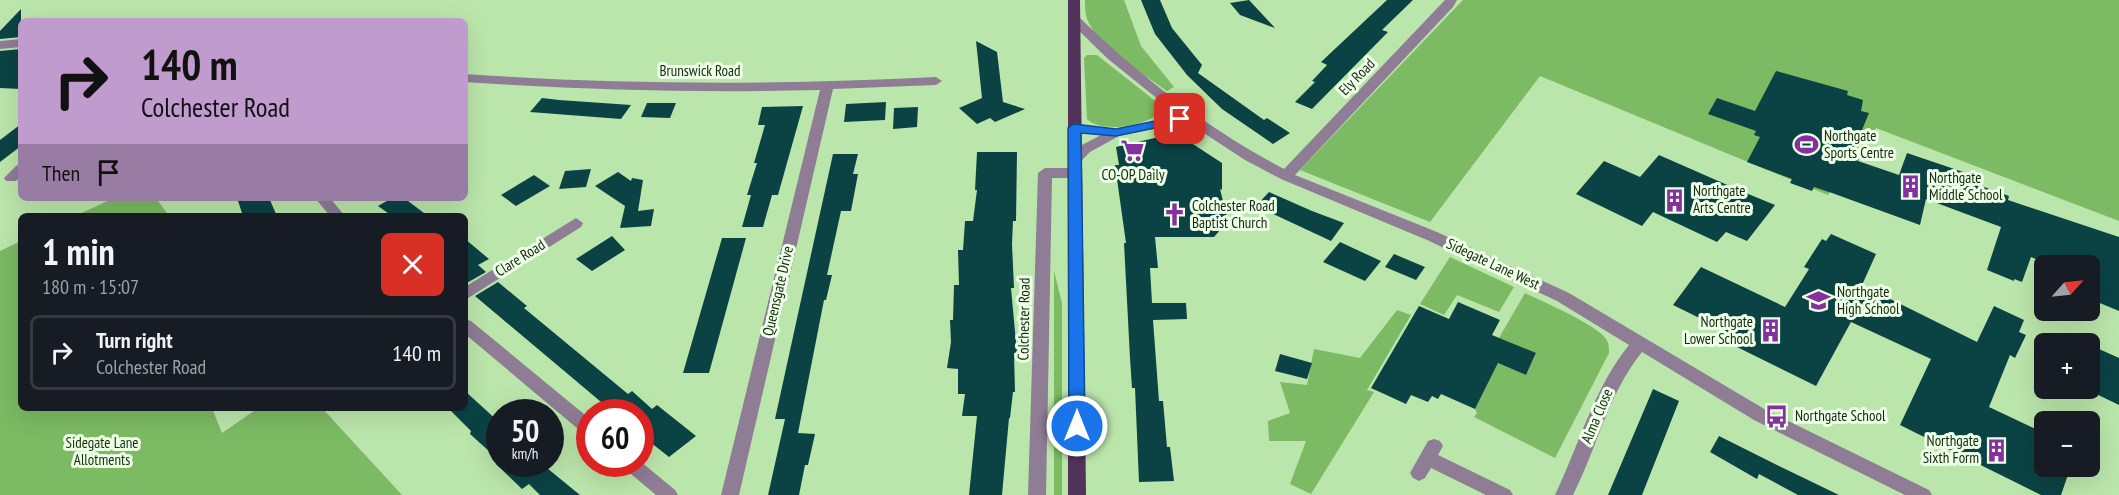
<!DOCTYPE html>
<meta charset="utf-8">
<style>
:root{--surface:#171b24;--page:#242831;--text:#f1f3f6;--muted:#9ea1a6;--line:#363941}
body{margin:0;font-family:"PT Sans Narrow",sans-serif;background:var(--page);color:var(--text);height:100vh;display:flex;flex-direction:column;font-size:22px;white-space:nowrap}
*{box-sizing:border-box;margin:0}
p{font-size:20px;color:var(--muted)}
.icon{flex:none;width:33px;height:33px;fill:none;stroke:currentColor;stroke-width:2;stroke-linecap:round;stroke-linejoin:round}
.map{position:relative;flex:1;overflow:hidden}
.sheet{position:absolute;left:18px;top:213px;width:450px;height:198px;display:flex;flex-direction:column;background:var(--surface);border-radius:9px;box-shadow:0 6px 24px #0002}
.sheet>*{flex:none}
.top-card{position:absolute;left:18px;top:18px;width:450px;height:183px;border-radius:9px;box-shadow:0 6px 24px #0002;background:#c09bce;color:#111;overflow:hidden}
.needle{width:39px;rotate:63deg}
.buttons{position:absolute;left:2034px;top:255px;display:grid;gap:12px}
.buttons a{display:grid;place-items:center;width:66px;height:66px;border-radius:9px;background:var(--surface);box-shadow:0 6px 24px #0002;font-size:30px}
.speed{position:absolute;left:486px;top:399px;display:flex;gap:12px;font-size:30px;font-weight:700;text-align:center}
.speed>*{display:grid;place-content:center;width:78px;height:78px;border-radius:50%;background:var(--surface);box-shadow:0 6px 24px #0002;line-height:1}
.speed small{font-size:15px;font-weight:400}
.speed .limit{border:9px solid #d22;background:#fff;color:#111}
.pin{position:absolute;display:grid;place-items:center;width:51px;height:51px;color:#fff;margin:-26px;border-radius:12px;box-shadow:0 3px 9px #0006}
.me{position:absolute;width:66px;margin:-33px;rotate:0deg;stroke-linejoin:round;filter:drop-shadow(0 0 4px #0008)}
.turn{display:flex;align-items:center;gap:21px;height:126px;padding:0 24px;font-size:27px}
.turn .icon{width:78px;height:78px;stroke-width:2.5}
.turn b{display:block;font-size:42px;line-height:51px}
.then{display:flex;align-items:center;height:57px;padding:0 24px;background:#0003;gap:12px;font-size:22px}
.round{display:grid;place-items:center;flex:none;width:63px;height:63px;border-radius:9px;background:var(--page)}
.overview{display:flex;align-items:center;justify-content:space-between;height:102px;padding:0 24px}
h1{font-size:36px;font-weight:600;line-height:45px}
ul{padding:0;list-style:none}
li{display:flex;align-items:center;gap:18px;height:75px;margin:0 12px 9px;padding:0 12px;border:3px solid var(--line);border-radius:9px}
li div{flex:1}
li b{display:block;font-size:22px}
li em{font-style:normal}
.map>svg:first-child{display:block}
</style>
<div class="map">
<svg width="2119" height="495" viewBox="0 0 2119 495">
<rect width="100%" height="100%" fill="#bbe6ab"/>
<path fill="#7cba63" d="M1085,0H1124L1141,46L1174,87L1167,91C1143,74 1097,46 1087,19C1085,13 1085,6 1085,0Z
M1463,0H2119V221L1876,128L1828,195L1540,76L1430,222L1300,170Z
M1087,55H1097L1159,104L1162,110C1150,126 1101,134 1087,119L1084,58Z
M114,198H156L169,216H75Z
M21,241V408H212L222,433L258,408H322L402,495H0V251Z
M1450,257L1514,287L1499,312L1457,295L1444,315L1420,304Z
M1054,271L1062,303V495H1054Z
M1525,293C1542,301 1597,325 1606,339C1609,343 1609,348 1609,353L1555,458L1474,417L1477,413L1475,409L1498,363L1526,375L1536,354L1499,338Z
M1397,310L1411,315L1367,390L1374,392L1311,494L1290,484L1306,441H1269L1268,421L1290,413L1280,382L1307,385L1314,349L1360,358Z"/>
<path fill="#0b4345" d="M1141,0H1160L1172,28L1202,65L1198,73L1264,120L1267,118L1290,133L1273,144L1222,109L1187,75L1155,34Z
M1249,0L1275,28L1240,15L1230,3Z
M1387,0H1413L1382,30L1388,32L1312,109L1295,102L1315,82L1312,81L1327,65L1321,62Z
M21,9V37L0,39V31Z
M976,41L997,52L1003,102L1025,109L995,122L990,118L977,124L959,108L982,98Z
M21,49V89L0,88V51Z
M1776,71L1848,91L1847,95L1863,100L1861,111L1869,113L1852,154L1860,156L1858,161L1899,175L1907,153L1972,175L1970,182L2009,196L2008,200L2119,237V311L2090,299V266H2055L2031,257L2022,282L2014,279V281L1987,270L2001,227L1926,199L1920,225L1832,193L1814,187L1812,191L1790,183L1792,179L1747,162L1760,137L1754,135L1756,131L1708,114L1717,98L1755,111Z
M542,98L559,100L631,105L621,119L530,112Z
M886,102L885,120L844,122L846,104Z
M647,103H676L670,118L641,117Z
M803,106L778,195H772L763,227H742L751,195H747L757,163H754L765,125H758L762,107Z
M918,107L917,127L893,129L894,108Z
M21,124V146L0,162V140Z
M1176,133L1222,163V190L1220,189L1228,221L1214,237H1155L1158,268H1150L1152,303H1186L1187,319L1153,320L1159,401H1163L1167,447H1170L1174,481L1139,482L1135,388H1132L1130,358L1124,243H1126L1115,165H1119L1116,147Z
M977,152H1017L1016,221H1013L1012,244L1014,288H1011L1017,353H1014L1015,392H1013L1010,418H1009L1002,495H969L977,416H962L965,394H958V369L947,368L951,342L950,320H953L954,285H959L958,250H963L965,221H973L977,190H975Z
M833,154H858L853,174H858L851,211H841L827,275H832L826,300H824L798,433L815,434L808,465H805L799,495H768L785,419H775Z
M1659,155L1741,191L1775,205L1747,241L1726,232L1717,242L1653,212L1642,226L1576,194L1604,161L1640,177Z
M591,169L586,187L559,189L565,171Z
M618,172L631,181L632,178L643,180L638,211L654,209L651,226L620,228L625,206L595,186Z
M534,175L550,186L516,206L501,195Z
M1269,192L1312,211L1344,223L1331,241L1256,206Z
M237,198H269L277,216H243Z
M392,198H404L428,216H392L378,206Z
M1831,234L1876,254L1862,285L1977,342L1994,306L2024,320L2019,332L2026,335L2015,358L2010,355L1989,407L2044,433V466H2071L2061,495H2041L1900,425L1931,359L1851,322L1816,386L1737,347L1742,339L1673,305L1701,267L1785,307L1809,269L1804,267L1822,239L1826,241Z
M612,236L625,250L592,271L576,259Z
M722,238H746L709,373H683Z
M465,239L489,259L478,265L486,272L465,284Z
M1340,242L1381,261L1365,281L1323,262Z
M1394,254L1425,267L1416,280L1385,267Z
M498,282L527,306L524,308L628,394L632,391L652,409L657,405L696,436L669,457L640,434V412H613L475,296Z
M1458,302L1500,320L1492,335L1536,353L1526,375L1498,363L1475,409L1441,394L1438,399L1432,396L1428,402L1411,395L1406,404L1371,388L1419,306L1449,319Z
M2090,345L2119,358V405L2090,391Z
M1280,354L1312,363L1307,379L1275,371Z
M1653,389L1679,401L1642,495H1608Z
M465,391L500,423V461L470,434L471,431L448,408H465Z
M1719,436L1775,464L1839,495H1798L1759,474L1757,479L1710,452Z
M496,464H542L580,495H540L529,484L522,489Z"/>
<g fill="none" stroke-linecap="round" stroke-linejoin="round">
<path fill="#8e7d95" fill-rule="evenodd" d="M1445,0H1457L1453,7L1295,175L1437,232L1569,293L1766,410L1929,490L1932,495H1905L1754,420L1642,352C1608,394 1597,448 1573,495H1555C1579,445 1594,388 1629,345L1557,301L1427,240L1281,179L1245,160L1190,124L1169,125L1119,136L1090,152L1080,162H1070L1068,159L1080,146L1101,135L1070,131L1068,128L1070,125L1116,129L1179,116L1108,59L1071,23V17H1079C1141,77 1208,129 1284,169Z
M21,39V47L0,49V41Z
M465,74C622,85 779,85 936,77L942,81L936,85L833,89L739,495H721L820,90C701,93 583,90 465,82Z
M21,164V177L16,181H6L4,178L16,166Z
M1045,168H1075L1082,173L1075,178H1052L1046,495H1028L1038,173Z
M315,198H330L345,216H330Z
M576,218L583,223L581,227L465,300V287Z
M465,319L471,321L590,419V436L584,434L465,334Z
M1434,439L1440,441L1443,446L1438,455L1510,490L1513,495H1486L1431,468L1425,478L1419,481L1413,478L1410,473L1428,441Z
M640,461L675,490L678,495H656L625,469L622,464H640Z"/>
<path fill="#52335c" fill-rule="evenodd" d="M1068,0H1080L1086,495H1068Z"/>
</g>
<path fill="#1a73e8" stroke="#114b97" stroke-width="1.5" d="M1180,116L1185,117V122L1116,136L1081,133L1085,426L1082,430L1077,432L1071,430L1069,426L1068,128L1074,124L1116,129Z"/>
<defs>
<symbol id="stadium-bare" viewBox="-9 -9 18 18"><path d="M0-5a6.5 5 0 1 0 0 10a6.5 5 0 1 0 0-10ZM-3.5-1.8h7v3.6h-7Z" fill="#85309e" stroke="#edffe7" stroke-width="2.5" paint-order="stroke"/></symbol>
<symbol id="supermarket-bare" viewBox="-9 -9 18 18"><path d="M-6-5.5h2.5l.6 2H6L4.5 2H-2.5L-4.4-4H-6ZM-1.5 3.2a1.3 1.3 0 1 0 .1 0ZM3 3.2a1.3 1.3 0 1 0 .1 0Z" fill="#85309e" stroke="#edffe7" stroke-width="2.5" paint-order="stroke"/></symbol>
<symbol id="building-bare" viewBox="-9 -9 18 18"><path d="M-4-6H4V6H1V3H-1V6H-4ZM-2.5-4.3h1.7v1.8h-1.7ZM.8-4.3h1.7v1.8H.8ZM-2.5-1h1.7V.8h-1.7ZM.8-1h1.7V.8H.8Z" fill="#85309e" stroke="#edffe7" stroke-width="2.5" paint-order="stroke"/></symbol>
<symbol id="church-bare" viewBox="-9 -9 18 18"><path d="M-1.2-6h2.4v3.5h3.3v2.4h-3.3V6h-2.4V-.1h-3.3v-2.4h3.3Z" fill="#85309e" stroke="#edffe7" stroke-width="2.5" paint-order="stroke"/></symbol>
<symbol id="school-bare" viewBox="-9 -9 18 18"><path d="M0-5L7-2L0 1L-7-2ZM-4 1L0 2.5L4 1V4Q0 6-4 4Z" fill="#85309e" stroke="#edffe7" stroke-width="2.5" paint-order="stroke"/></symbol>
<symbol id="bus-bare" viewBox="-9 -9 18 18"><path d="M-5-6H5V4H4V6H2V4H-2V6H-4V4H-5ZM-3.5-4V0h7V-4ZM-3.5 1.2v1.5H-2V1.2ZM2 1.2v1.5H3.5V1.2Z" fill="#85309e" stroke="#edffe7" stroke-width="2.5" paint-order="stroke"/></symbol>
</defs>
<g fill-rule="evenodd">
<use href="#stadium-bare" x="1790" y="128" width="33" height="33"/>
<use href="#supermarket-bare" x="1116" y="134" width="33" height="33"/>
<use href="#building-bare" x="1894" y="170" width="33" height="33"/>
<use href="#building-bare" x="1658" y="184" width="33" height="33"/>
<use href="#church-bare" x="1158" y="198" width="33" height="33"/>
<use href="#school-bare" x="1802" y="284" width="33" height="33"/>
<use href="#building-bare" x="1754" y="314" width="33" height="33"/>
<use href="#bus-bare" x="1760" y="400" width="33" height="33"/>
<use href="#building-bare" x="1980" y="434" width="33" height="33"/>
</g>
<g text-anchor="middle" stroke-width="6" stroke-linejoin="round" paint-order="stroke">
<g font-size="15" fill="#162610" stroke="#edffe7">
<text x="700" y="76">Brunswick Road</text>
<text transform="translate(1357 77) rotate(-46)" y="5">Ely Road</text>
<text transform="translate(520 258) rotate(-32)" y="5">Clare Road</text>
<text transform="translate(1493 264) rotate(25)" y="5">Sidegate Lane West</text>
<text transform="translate(778 291) rotate(-77)" y="5">Queensgate Drive</text>
<text transform="translate(1024 319) rotate(-89)" y="5">Colchester Road</text>
<text transform="translate(1597 416) rotate(-67)" y="5">Alma Close</text>
</g>
<g font-size="15" fill="#162610" stroke="#edffe7" text-anchor="start">
<text x="1824" y="141">Northgate<tspan x="1824" dy="17">Sports Centre</tspan></text>
<text x="1133" y="180" text-anchor="middle">CO-OP Daily</text>
<text x="1929" y="183">Northgate<tspan x="1929" dy="17">Middle School</tspan></text>
<text x="1693" y="196">Northgate<tspan x="1693" dy="17">Arts Centre</tspan></text>
<text x="1192" y="211">Colchester Road<tspan x="1192" dy="17">Baptist Church</tspan></text>
<text x="1837" y="297">Northgate<tspan x="1837" dy="17">High School</tspan></text>
<text x="1753" y="327" text-anchor="end">Northgate<tspan x="1753" dy="17">Lower School</tspan></text>
<text x="1795" y="421">Northgate School</text>
<text x="1979" y="446" text-anchor="end">Northgate<tspan x="1979" dy="17">Sixth Form</tspan></text>
</g>
<g font-size="15" fill="#163109" stroke="#edffe7">
<text x="102" y="448">Sidegate Lane<tspan x="102" dy="17">Allotments</tspan></text>
</g>
</g>
</svg>
<div class="buttons">
<a><svg class="needle" viewBox="-14 -14 28 28"><path d="M0-13l5 13h-10z" fill="#e53935"/><path d="M0 13l5-13h-10z" fill="#9ea1a6"/></svg></a>
<a>+</a>
<a>−</a>
</div>
<div class="speed"><div>50<small>km/h</small></div><div class="limit">60</div></div>
<div class="pin" style="left:1180px;top:119px;background:#d93025"><svg class="icon" aria-label="arrive" viewBox="0 0 24 24"><path d="M6 21V4h12l-3 4 3 4H6"/></svg></div>
<svg class="me" style="left:1077px;top:426px" viewBox="-20 -20 40 40"><circle r="17" fill="#1a73e8" stroke="#fff" stroke-width="3"/><path d="M0-11L8 9 0 5-8 9z" fill="#fff"/></svg>
<div class="top-card">
<div class="turn"><svg class="icon" aria-label="right" viewBox="0 0 24 24"><path d="M7 20v-9h11M14 6l5 5-5 5"/></svg><div><b>140 m</b>Colchester Road</div></div>
<div class="then">Then<svg class="icon" aria-label="arrive" viewBox="0 0 24 24"><path d="M6 21V4h12l-3 4 3 4H6"/></svg></div>
</div>
<section class="sheet">
<div class="overview"><div><h1>1 min</h1><p>180 m · 15:07</p></div><a class="round" style="background:#d93025;color:#fff"><svg class="icon" aria-label="close" viewBox="0 0 24 24"><path d="M6 6l12 12M18 6L6 18"/></svg></a></div>
<ul>
<li><svg class="icon" aria-label="right" viewBox="0 0 24 24"><path d="M7 20v-9h11M14 6l5 5-5 5"/></svg><div><b>Turn right</b><p>Colchester Road</p></div><em>140 m</em></li>
</ul>
</section>
</div>
